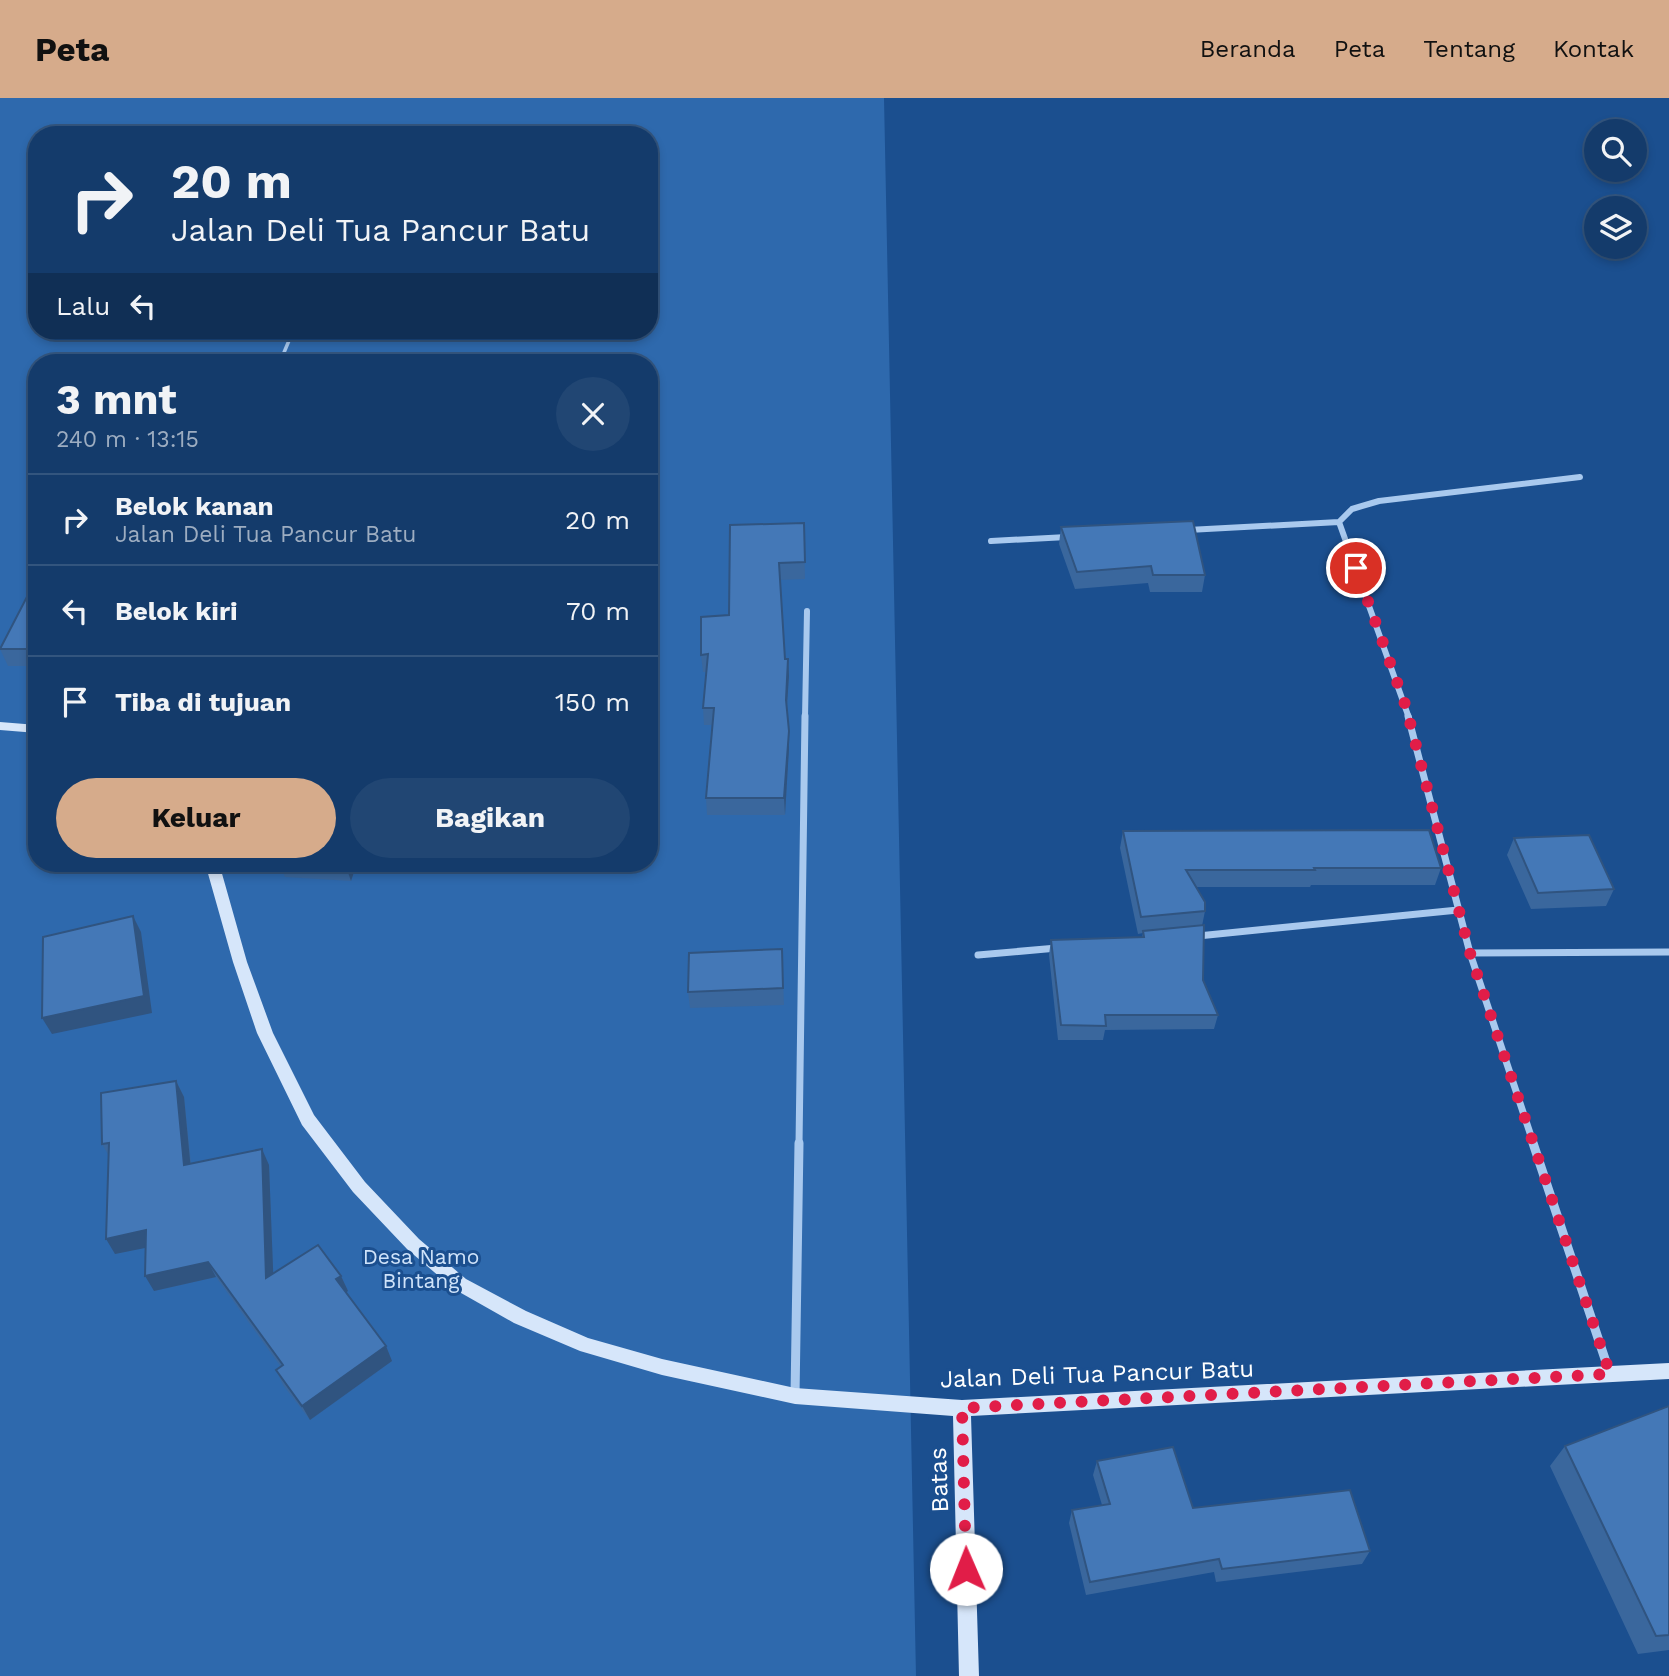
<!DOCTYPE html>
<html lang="id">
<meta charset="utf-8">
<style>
:root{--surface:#143b6b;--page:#214673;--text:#f1f3f6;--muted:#9dadc1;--line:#33557e;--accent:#d6ab8b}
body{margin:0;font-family:"Work Sans",sans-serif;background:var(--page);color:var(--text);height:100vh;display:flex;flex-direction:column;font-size:26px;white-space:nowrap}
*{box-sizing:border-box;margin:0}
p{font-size:23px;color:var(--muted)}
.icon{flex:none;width:38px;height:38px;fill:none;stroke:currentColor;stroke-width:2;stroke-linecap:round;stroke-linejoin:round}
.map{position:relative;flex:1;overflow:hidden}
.side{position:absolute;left:28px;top:256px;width:630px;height:518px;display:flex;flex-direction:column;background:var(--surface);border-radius:28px;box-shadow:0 4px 10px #0003,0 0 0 2px var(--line)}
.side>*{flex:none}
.banner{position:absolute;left:28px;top:28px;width:630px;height:214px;border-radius:28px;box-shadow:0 4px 10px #0003,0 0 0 2px var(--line);background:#143b6b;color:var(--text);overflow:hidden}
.controls{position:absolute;left:1584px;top:21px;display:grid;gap:14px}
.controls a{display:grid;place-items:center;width:63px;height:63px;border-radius:50%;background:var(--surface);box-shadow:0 4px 10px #0003,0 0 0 2px var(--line);font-size:35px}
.pin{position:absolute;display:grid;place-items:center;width:60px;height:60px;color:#fff;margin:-30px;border:4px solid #fff;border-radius:50%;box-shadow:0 2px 7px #0007}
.me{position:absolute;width:77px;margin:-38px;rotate:359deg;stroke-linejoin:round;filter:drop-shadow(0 0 5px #0008)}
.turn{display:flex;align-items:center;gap:24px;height:147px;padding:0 28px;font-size:32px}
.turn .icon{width:91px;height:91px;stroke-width:2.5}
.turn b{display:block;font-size:49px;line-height:60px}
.then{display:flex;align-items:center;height:66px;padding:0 28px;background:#0003;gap:14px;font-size:26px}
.round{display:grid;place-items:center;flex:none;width:74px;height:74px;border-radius:37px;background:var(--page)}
.headline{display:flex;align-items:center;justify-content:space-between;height:119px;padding:0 28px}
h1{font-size:42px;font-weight:700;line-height:52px}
.button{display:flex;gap:14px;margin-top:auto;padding:14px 28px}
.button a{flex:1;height:80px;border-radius:42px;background:var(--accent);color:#111;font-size:28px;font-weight:700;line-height:80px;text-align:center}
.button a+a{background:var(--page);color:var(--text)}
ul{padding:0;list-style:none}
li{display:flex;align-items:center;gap:21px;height:91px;padding:0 28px;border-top:2px solid var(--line)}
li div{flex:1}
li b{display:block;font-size:26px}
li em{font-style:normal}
header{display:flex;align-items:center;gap:42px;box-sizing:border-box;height:98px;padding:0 35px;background:var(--accent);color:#111}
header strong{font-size:33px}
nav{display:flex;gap:38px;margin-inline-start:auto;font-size:24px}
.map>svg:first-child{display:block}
</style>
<header>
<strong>Peta</strong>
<nav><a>Beranda</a><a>Peta</a><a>Tentang</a><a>Kontak</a></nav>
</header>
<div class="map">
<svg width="1669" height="1578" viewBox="0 0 1669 1578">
<rect width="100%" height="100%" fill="#1b4f8f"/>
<path fill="#2e69ad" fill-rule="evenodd" d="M0,0H884L916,1578H0ZM37,37H649V233H37ZM37,264H649V765H37Z"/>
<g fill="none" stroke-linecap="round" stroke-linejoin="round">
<path stroke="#a9c9ee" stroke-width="3.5" d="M280,264L293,233"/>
<path stroke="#a9c9ee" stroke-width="6" d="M1188,432L1339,424
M991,443L1067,439
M805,620L807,513
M1409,620L1339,424L1352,411L1379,403L1580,379"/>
<path stroke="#a9c9ee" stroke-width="7" d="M1408,618L1470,855L1534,1047
M1198,838L1458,812
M1470,855L1669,854
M978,857L1057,850
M799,1047L805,618"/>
<path stroke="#a9c9ee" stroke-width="9" d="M1533,1045L1610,1276
M795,1298L799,1045"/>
<path fill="#d6e6fa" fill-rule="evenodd" d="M0,624L37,627V635L0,632Z
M205,765H219L247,864L273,935L314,1017L365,1084L419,1141L466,1181L526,1213L588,1240L662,1261L795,1290L962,1302L1669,1265V1281L971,1318L979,1578H959L953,1318L795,1306L662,1277L580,1253L514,1225L454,1191L407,1151L353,1094L302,1027L257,935L233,864Z"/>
</g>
<path fill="#3a679d" d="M804,425L805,481L780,482L785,561H788L789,578L787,612L789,650L785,717H707L706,700L712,627H704L703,610L706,574H703L701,557L729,517Z
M1061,429L1205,477L1202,494H1150L1148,485L1075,491L1059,446Z
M37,491V568H8L0,551Z
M1123,733L1441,770L1435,787H1311L1310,789H1196L1205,813L1202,828L1203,882L1218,917L1214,931L1105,932L1103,942H1058L1049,857L1051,842L1142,839L1143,835L1138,836L1120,750Z
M1514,740L1614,791L1606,808L1531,811L1507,757Z
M279,765H357L351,783L285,779Z
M782,851L784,907L690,910L688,894Z
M176,983L184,999L191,1065L269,1067L273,1176L341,1178L348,1193L346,1194L386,1248L392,1263L310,1322L283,1287L276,1272L281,1269L216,1179L154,1193L146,1149L115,1156L109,1058L102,1046Z
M1669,1308V1552L1638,1556L1550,1368L1565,1348Z
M1097,1363L1193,1410L1370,1453L1362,1466L1216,1484L1214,1474L1086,1497L1069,1425L1072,1412L1102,1407L1093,1377Z"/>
<path fill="#305480" d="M788,561L789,578L786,620V602Z
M789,633V650L785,717L784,700Z
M346,765H357L351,783L345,766Z
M133,818L141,834L152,915L52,936L42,920Z
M176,983L184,999L192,1083L184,1067Z
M262,1051L269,1067L274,1195L266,1180Z
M146,1132L155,1148L115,1156L106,1141Z
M208,1164L216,1179L154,1193L145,1178Z
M341,1178L348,1193L342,1197L336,1181Z
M386,1248L392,1263L310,1322L302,1308Z"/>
<path fill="#4478b7" stroke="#305480" stroke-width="2" d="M455,33V37H384V36Z
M1193,423L1205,477H1153L1151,468L1077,474L1061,429Z
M804,425L805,464L779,465L785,561H788L786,602L789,633L784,700H706L714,610H703L708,556L701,557V519L729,517L730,427Z
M31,491H37V551H0Z
M1429,732L1441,770H1314L1315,772H1186L1205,804V813L1141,819L1123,733Z
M1589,737L1614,791L1538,795L1514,740Z
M133,818L144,898L42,920L43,839Z
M1204,827L1203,882L1218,917H1105L1106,928L1061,927L1051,842L1144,839L1143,833Z
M782,851L783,890L688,894L689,855Z
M176,983L184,1067L262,1051L266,1180L318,1147L341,1178L336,1181L386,1248L302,1308L276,1272L283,1267L208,1164L145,1178L146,1132L106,1141L109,1045L102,1046L101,995Z
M1669,1308V1537L1656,1538L1565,1348Z
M1173,1349L1193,1410L1350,1392L1370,1453L1222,1471L1219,1461L1090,1484L1072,1412L1110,1406L1097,1363Z"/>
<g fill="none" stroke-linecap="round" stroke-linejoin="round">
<path stroke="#e11d48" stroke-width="12" stroke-dasharray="0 21.6" d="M966,1471L962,1310L1610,1276L1470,855L1406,609L1356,470"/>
</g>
<g text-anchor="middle" stroke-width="6" stroke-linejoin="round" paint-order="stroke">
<g font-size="21" fill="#cfe3fa" stroke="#1b4f8f">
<text x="421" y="1166">Desa Namo<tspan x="421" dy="24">Bintang</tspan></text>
</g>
<g font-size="24" fill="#fff" stroke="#1b4f8f">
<text transform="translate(1097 1276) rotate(-2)" y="8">Jalan Deli Tua Pancur Batu</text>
<text transform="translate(939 1382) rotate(-92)" y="8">Batas</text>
</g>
</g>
</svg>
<div class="controls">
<a><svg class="icon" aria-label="search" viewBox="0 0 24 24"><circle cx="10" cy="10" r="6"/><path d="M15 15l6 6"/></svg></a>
<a><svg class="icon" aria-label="layers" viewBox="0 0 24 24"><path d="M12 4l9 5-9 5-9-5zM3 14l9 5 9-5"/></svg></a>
</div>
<div class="pin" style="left:1356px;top:470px;background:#d93025"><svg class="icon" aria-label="arrive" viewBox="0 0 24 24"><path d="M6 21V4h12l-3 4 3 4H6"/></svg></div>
<svg class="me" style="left:966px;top:1471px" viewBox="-20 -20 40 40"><circle r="19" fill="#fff"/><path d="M0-13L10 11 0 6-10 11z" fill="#e11d48"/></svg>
<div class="banner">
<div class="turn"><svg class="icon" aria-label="right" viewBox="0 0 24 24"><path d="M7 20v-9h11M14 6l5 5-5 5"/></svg><div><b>20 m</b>Jalan Deli Tua Pancur Batu</div></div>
<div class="then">Lalu<svg class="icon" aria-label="left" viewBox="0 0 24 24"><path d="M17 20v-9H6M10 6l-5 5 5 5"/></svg></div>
</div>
<section class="side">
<div class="headline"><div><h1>3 mnt</h1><p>240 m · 13:15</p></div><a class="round"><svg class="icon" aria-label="close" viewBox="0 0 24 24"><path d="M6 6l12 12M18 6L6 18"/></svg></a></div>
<ul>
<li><svg class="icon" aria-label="right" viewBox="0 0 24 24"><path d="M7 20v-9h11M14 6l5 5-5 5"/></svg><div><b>Belok kanan</b><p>Jalan Deli Tua Pancur Batu</p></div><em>20 m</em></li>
<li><svg class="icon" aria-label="left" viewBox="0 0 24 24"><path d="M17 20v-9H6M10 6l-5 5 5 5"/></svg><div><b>Belok kiri</b></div><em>70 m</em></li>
<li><svg class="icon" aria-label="arrive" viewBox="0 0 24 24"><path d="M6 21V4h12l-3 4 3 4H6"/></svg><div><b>Tiba di tujuan</b></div><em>150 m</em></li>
</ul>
<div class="button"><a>Keluar</a><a>Bagikan</a></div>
</section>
</div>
